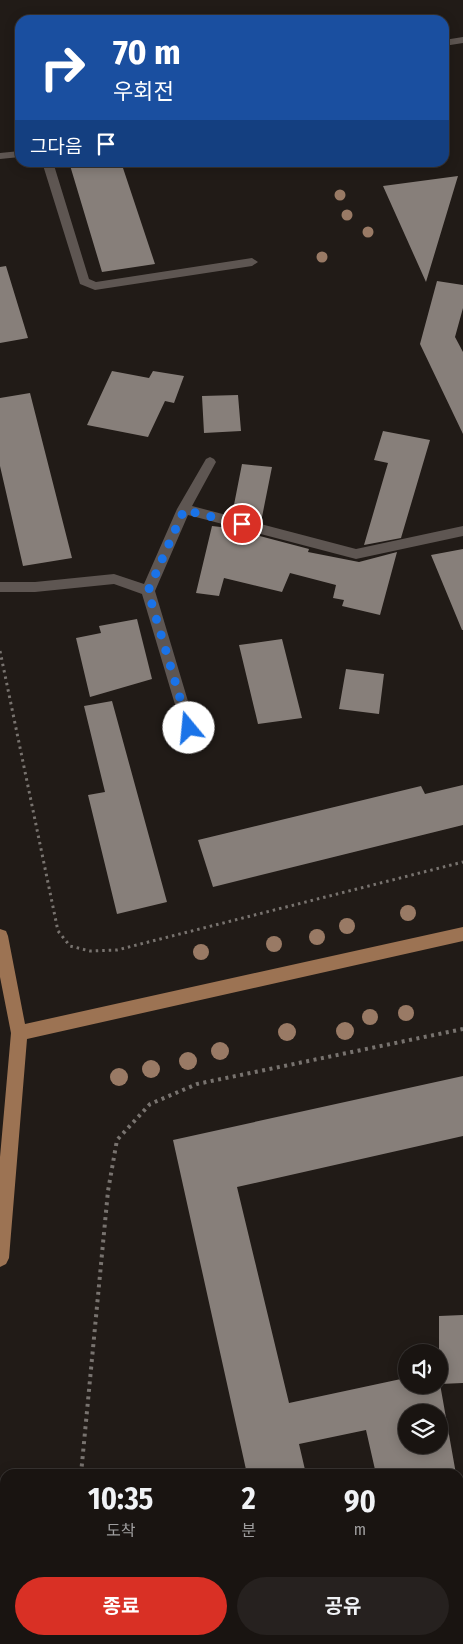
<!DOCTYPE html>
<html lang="ko">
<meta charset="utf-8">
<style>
:root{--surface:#191411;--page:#26211f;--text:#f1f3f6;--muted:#9f9e9f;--line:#373331;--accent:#d93025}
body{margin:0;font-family:"Fira Sans Condensed","Noto Sans KR",sans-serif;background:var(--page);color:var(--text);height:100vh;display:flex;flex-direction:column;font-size:19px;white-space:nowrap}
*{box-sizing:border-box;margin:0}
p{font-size:16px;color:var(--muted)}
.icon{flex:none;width:28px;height:28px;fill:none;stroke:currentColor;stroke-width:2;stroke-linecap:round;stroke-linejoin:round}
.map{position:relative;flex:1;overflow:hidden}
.drawer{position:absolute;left:0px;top:1469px;width:464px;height:176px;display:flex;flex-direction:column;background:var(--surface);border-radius:15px 15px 0 0;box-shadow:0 2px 12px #0003,0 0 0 1px var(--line)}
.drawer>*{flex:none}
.hud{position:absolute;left:15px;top:15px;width:434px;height:152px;border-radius:15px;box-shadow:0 2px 12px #0003,0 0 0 1px var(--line);background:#1a4fa0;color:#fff;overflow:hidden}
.controls{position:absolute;left:398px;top:1344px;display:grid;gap:10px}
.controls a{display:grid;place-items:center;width:50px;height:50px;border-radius:50%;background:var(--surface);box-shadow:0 2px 12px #0003,0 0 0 1px var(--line);font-size:25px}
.pin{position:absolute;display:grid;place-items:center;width:42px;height:42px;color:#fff;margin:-21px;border:2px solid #fff;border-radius:50%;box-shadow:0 1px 5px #0007}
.me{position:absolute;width:55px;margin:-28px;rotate:343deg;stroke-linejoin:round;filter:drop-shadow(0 0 4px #0008)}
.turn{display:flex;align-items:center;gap:18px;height:105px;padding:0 15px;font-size:22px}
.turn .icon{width:65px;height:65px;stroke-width:2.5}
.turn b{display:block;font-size:35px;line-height:42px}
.then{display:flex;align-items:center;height:48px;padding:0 15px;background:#0003;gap:10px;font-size:19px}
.eta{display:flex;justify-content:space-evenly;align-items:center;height:85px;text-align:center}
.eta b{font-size:30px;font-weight:700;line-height:35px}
.button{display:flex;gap:10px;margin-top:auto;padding:10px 15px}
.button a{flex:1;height:58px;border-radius:30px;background:var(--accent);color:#fff;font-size:20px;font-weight:700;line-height:58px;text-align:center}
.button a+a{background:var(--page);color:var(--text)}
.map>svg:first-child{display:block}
</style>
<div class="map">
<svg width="463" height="1644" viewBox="0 0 463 1644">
<rect width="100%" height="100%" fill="#211b17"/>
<path fill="#877f7a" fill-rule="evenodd" d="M69,162H121L155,264L102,272Z
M458,176L426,282L383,186Z
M6,266L28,338L0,343V267Z
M437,281L463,285V308L455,337L463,352V434L420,344Z
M112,371L149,378L153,371L184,376L174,403L165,401L148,437L87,425Z
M30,393L72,558L23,566L0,466V398Z
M238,395L241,431L204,433L202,396Z
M383,431L430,440L401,538L364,545L388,463L374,460Z
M242,464L272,467L261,522L232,515Z
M212,526L229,528L309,549L308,552L359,562L397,552L380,615L342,606L344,600L333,598L336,585L290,573L282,592L224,578L219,596L196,593Z
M463,549V630H462L431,555Z
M137,619L152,679L90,697L76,638L101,633L99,626Z
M282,639L302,718L258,724L239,645Z
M346,669L384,674L379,714L339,709Z
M112,701L167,902L117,914L88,795L105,792L84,706Z
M463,785V825L213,887L198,840L421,786L425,794Z
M463,1076V1136L237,1187L289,1403L401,1379L400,1372L406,1371V1385H439V1316L463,1315V1383L440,1384L456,1474H376L366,1430L299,1444L306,1474H247L173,1140ZM406,1412H439V1445H406Z"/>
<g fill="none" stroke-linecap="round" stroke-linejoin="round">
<path stroke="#78736f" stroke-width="3" stroke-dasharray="2.5 4" stroke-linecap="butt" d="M0,651L58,931L70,946L90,951L117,950L463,862"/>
<path stroke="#78736f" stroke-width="4" stroke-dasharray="3 4.5" stroke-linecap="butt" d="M81,1474L108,1191L117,1140L150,1104L197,1084L463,1029
M68,1644L69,1640"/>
<path fill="#5e5652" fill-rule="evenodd" d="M463,37V43L444,46V40Z
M20,151V157L0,159V153Z
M42,162H53L89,279L96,282L252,258L258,262L252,266L95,290L80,284Z
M210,457L214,459L216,462L192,506L356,549L463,526V536L356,559L188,515L155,591L196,728L194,732L189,734L184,732L182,728L142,594L114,584L35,592H0V582H35L114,574L144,584L177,509L206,459Z"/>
<path fill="#9c7353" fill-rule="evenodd" d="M463,927V941L27,1039L9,1258L6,1264L0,1267V1157L11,1033L0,977V929L6,931L8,936L25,1024Z"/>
</g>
<g fill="#997a65">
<circle cx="340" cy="195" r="5.5"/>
<circle cx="347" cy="215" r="5.5"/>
<circle cx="368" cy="232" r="5.5"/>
<circle cx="322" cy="257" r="5.5"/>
<circle cx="408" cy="913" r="8"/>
<circle cx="347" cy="926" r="8"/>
<circle cx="317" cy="937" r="8"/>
<circle cx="274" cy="944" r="8"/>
<circle cx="201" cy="952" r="8"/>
<circle cx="406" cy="1013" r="8"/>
<circle cx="370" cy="1017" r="8"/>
<circle cx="345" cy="1031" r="9"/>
<circle cx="287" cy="1032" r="9"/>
<circle cx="220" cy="1051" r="9"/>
<circle cx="188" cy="1061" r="9"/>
<circle cx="151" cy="1069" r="9"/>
<circle cx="119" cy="1077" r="9"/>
</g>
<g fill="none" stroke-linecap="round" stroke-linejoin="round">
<path stroke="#1a73e8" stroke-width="9" stroke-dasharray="0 16.2" d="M189,728L148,591L184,510L242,524"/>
</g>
</svg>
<div class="controls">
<a><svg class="icon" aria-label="sound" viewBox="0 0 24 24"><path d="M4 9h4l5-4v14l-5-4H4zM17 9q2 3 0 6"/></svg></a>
<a><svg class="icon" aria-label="layers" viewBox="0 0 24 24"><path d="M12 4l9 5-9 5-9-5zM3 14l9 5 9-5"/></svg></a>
</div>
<div class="pin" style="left:242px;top:524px;background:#d93025"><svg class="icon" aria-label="arrive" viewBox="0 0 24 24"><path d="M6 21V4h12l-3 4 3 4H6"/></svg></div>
<svg class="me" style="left:189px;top:728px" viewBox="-20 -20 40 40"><circle r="19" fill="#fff"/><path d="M0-13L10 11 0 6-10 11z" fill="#1a73e8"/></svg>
<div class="hud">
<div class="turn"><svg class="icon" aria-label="right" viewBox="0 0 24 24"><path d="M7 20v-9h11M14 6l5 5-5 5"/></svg><div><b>70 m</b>우회전</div></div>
<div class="then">그다음<svg class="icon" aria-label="arrive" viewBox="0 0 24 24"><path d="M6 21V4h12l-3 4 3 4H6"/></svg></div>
</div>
<section class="drawer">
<div class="eta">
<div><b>10:35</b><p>도착</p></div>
<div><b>2</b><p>분</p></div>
<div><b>90</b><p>m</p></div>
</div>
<div class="button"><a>종료</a><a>공유</a></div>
</section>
</div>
